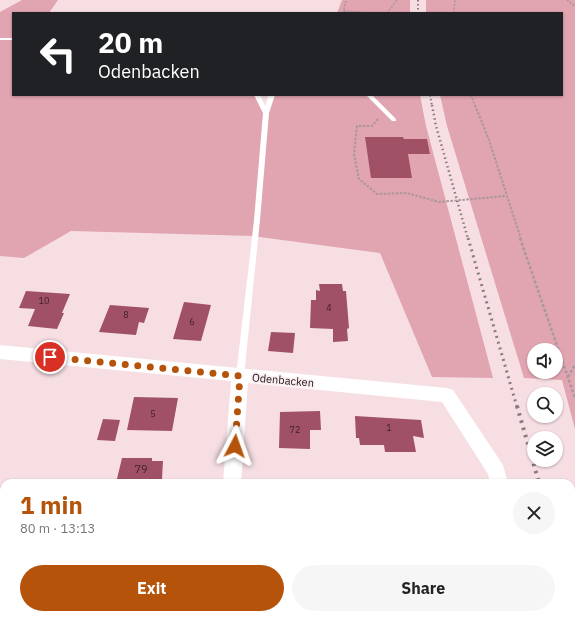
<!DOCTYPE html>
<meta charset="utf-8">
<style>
:root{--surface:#fff;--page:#f6f6f6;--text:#222;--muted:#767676;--accent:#b45309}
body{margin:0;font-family:"IBM Plex Sans",sans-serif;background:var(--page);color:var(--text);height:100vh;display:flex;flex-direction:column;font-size:15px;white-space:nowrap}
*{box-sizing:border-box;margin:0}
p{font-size:13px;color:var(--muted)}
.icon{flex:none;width:22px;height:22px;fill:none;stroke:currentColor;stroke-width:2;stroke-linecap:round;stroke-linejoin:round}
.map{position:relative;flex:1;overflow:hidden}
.sheet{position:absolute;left:0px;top:479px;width:575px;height:140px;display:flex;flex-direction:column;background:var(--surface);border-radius:12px 12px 0 0;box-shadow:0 1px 3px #0004}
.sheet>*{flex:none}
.top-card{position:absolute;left:12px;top:12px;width:551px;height:84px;border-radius:0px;box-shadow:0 1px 3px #0004;background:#202124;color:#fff;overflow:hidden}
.tools{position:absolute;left:527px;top:343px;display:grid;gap:8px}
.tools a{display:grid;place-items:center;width:36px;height:36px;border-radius:50%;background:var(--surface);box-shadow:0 1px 3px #0004;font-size:20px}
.pin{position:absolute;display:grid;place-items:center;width:34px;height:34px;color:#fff;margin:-17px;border:2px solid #fff;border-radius:50%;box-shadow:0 1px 4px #0007}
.me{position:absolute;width:44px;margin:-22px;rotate:4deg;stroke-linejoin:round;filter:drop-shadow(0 0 3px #0008)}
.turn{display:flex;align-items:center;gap:14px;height:84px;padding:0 20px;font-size:18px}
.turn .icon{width:52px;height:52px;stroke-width:2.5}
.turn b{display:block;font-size:28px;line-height:34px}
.round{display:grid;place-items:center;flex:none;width:42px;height:42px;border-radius:21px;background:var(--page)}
.head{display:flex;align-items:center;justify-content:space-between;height:68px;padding:0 20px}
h1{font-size:24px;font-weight:800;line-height:30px;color:var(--accent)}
.button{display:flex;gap:8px;margin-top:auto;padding:8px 20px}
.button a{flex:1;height:46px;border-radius:24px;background:var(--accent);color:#fff;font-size:16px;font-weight:800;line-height:46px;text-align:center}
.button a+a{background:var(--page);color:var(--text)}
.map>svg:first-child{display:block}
</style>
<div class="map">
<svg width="575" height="619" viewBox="0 0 575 619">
<rect width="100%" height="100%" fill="#f6dee3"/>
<path fill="#e1a4b1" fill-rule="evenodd" d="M22,0H58L49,13H13V95H257L266,112L272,95H420L426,126L493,378L432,377L380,253L253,236L71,231L24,258L0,256V12Z
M342,0H410V13H337Z
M426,0H575V429L562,380L524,378L447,126L440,95H562V13H426ZM534,350H556V372H534Z"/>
<path fill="#a15166" d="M365,137H403L404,139H427L430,154H408L412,178H371Z
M319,284H342L343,291H346L349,328L347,329L348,341L333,342V329L310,328L311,300H316V290L320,291Z
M26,291L70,294L62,313H64L57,329L28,326L35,309L19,308Z
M184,302L211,305L201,341L173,339Z
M110,305L149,308L144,323L139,322L136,335L99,332Z
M271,332L295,333L293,353L268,351Z
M134,397L178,398L172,431L127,430Z
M320,411L321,430H310V449L279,448L280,412Z
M355,416L421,420L424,438L413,436L416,452H385L384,445H360L359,438H356Z
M103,419L120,420L115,441L97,440Z
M122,458H152V461H163L162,479L158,483H116Z"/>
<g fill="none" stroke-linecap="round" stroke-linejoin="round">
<path stroke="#a9979b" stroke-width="1.5" stroke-dasharray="2 1.5" stroke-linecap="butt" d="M567,0L575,6
M344,11L368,13
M343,13L346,0
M387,13L397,0
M454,13L455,0
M471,95L475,106"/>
<path stroke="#a9979b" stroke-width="2" stroke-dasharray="2.5 1.5" stroke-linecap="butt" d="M475,105L489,140L521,239
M378,119L372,126H357L354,154L359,179L377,194L407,193L439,202L506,196"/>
<path stroke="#a9979b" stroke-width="2.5" stroke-dasharray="3 2" stroke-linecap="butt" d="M520,238L575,398
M568,377L575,365"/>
<path fill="#fff" fill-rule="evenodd" d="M0,38H13V40H0Z
M254,95H260L265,106L269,95H275L269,113L260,220L244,376L243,379L240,380L237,379L236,376L254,220L263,113Z
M366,95H372L396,119V121H392Z"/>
<path fill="#fff" fill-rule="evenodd" d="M0,345L447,388L453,390L503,465L508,483H490L488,474L442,402L248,383L241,483H223L231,381L0,359Z
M212,615H234V619H212Z
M520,615H542L543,619H521Z"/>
<path stroke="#8b7b7f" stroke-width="2" stroke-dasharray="1.5 2.5" stroke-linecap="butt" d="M418,0V13
M430,95L432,106"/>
<path stroke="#8b7b7f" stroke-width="2.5" stroke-dasharray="1.5 3" stroke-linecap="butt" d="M432,105L436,126L468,239"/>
<path stroke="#8b7b7f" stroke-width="3" stroke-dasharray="2 4" stroke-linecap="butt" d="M468,238L517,407"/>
<path stroke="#8b7b7f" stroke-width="4" stroke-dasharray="2.5 5" stroke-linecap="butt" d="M517,406L539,483
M571,593L575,606"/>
</g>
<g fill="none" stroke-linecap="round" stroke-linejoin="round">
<path stroke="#b45309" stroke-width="7" stroke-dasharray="0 12.6" d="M50,357L240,376L235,446"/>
</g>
<g text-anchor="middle" stroke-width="3.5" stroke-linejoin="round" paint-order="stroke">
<g font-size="9" fill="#3c2228">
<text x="44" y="304">10</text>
<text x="329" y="311">4</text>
<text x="126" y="318">8</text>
<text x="192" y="325">6</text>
<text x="153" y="417">5</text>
<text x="389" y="431">1</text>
<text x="295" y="433">72</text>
</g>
<g font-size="11" fill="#1a1214" stroke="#fdeef1">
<text transform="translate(283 380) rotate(5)" y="4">Odenbacken</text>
</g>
<g font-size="11" fill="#3c2228">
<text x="141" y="473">79</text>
</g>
</g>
</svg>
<div class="tools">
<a><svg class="icon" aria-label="sound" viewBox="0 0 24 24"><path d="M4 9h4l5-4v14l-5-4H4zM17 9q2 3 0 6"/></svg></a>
<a><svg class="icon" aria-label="search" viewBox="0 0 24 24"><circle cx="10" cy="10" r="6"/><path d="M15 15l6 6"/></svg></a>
<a><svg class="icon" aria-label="layers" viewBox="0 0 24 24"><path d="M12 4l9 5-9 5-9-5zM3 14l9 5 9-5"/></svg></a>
</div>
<div class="pin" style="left:50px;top:357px;background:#d93025"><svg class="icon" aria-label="arrive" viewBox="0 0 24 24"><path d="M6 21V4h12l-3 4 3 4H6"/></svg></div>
<svg class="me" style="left:235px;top:446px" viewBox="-20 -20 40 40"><path d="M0-17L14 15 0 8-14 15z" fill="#b45309" stroke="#fff" stroke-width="4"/></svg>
<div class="top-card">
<div class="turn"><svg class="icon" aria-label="left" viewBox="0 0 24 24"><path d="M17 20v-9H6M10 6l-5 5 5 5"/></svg><div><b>20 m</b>Odenbacken</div></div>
</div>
<section class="sheet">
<div class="head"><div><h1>1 min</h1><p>80 m · 13:13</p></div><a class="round"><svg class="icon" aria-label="close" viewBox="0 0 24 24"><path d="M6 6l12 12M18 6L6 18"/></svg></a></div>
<div class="button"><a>Exit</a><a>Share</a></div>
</section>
</div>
